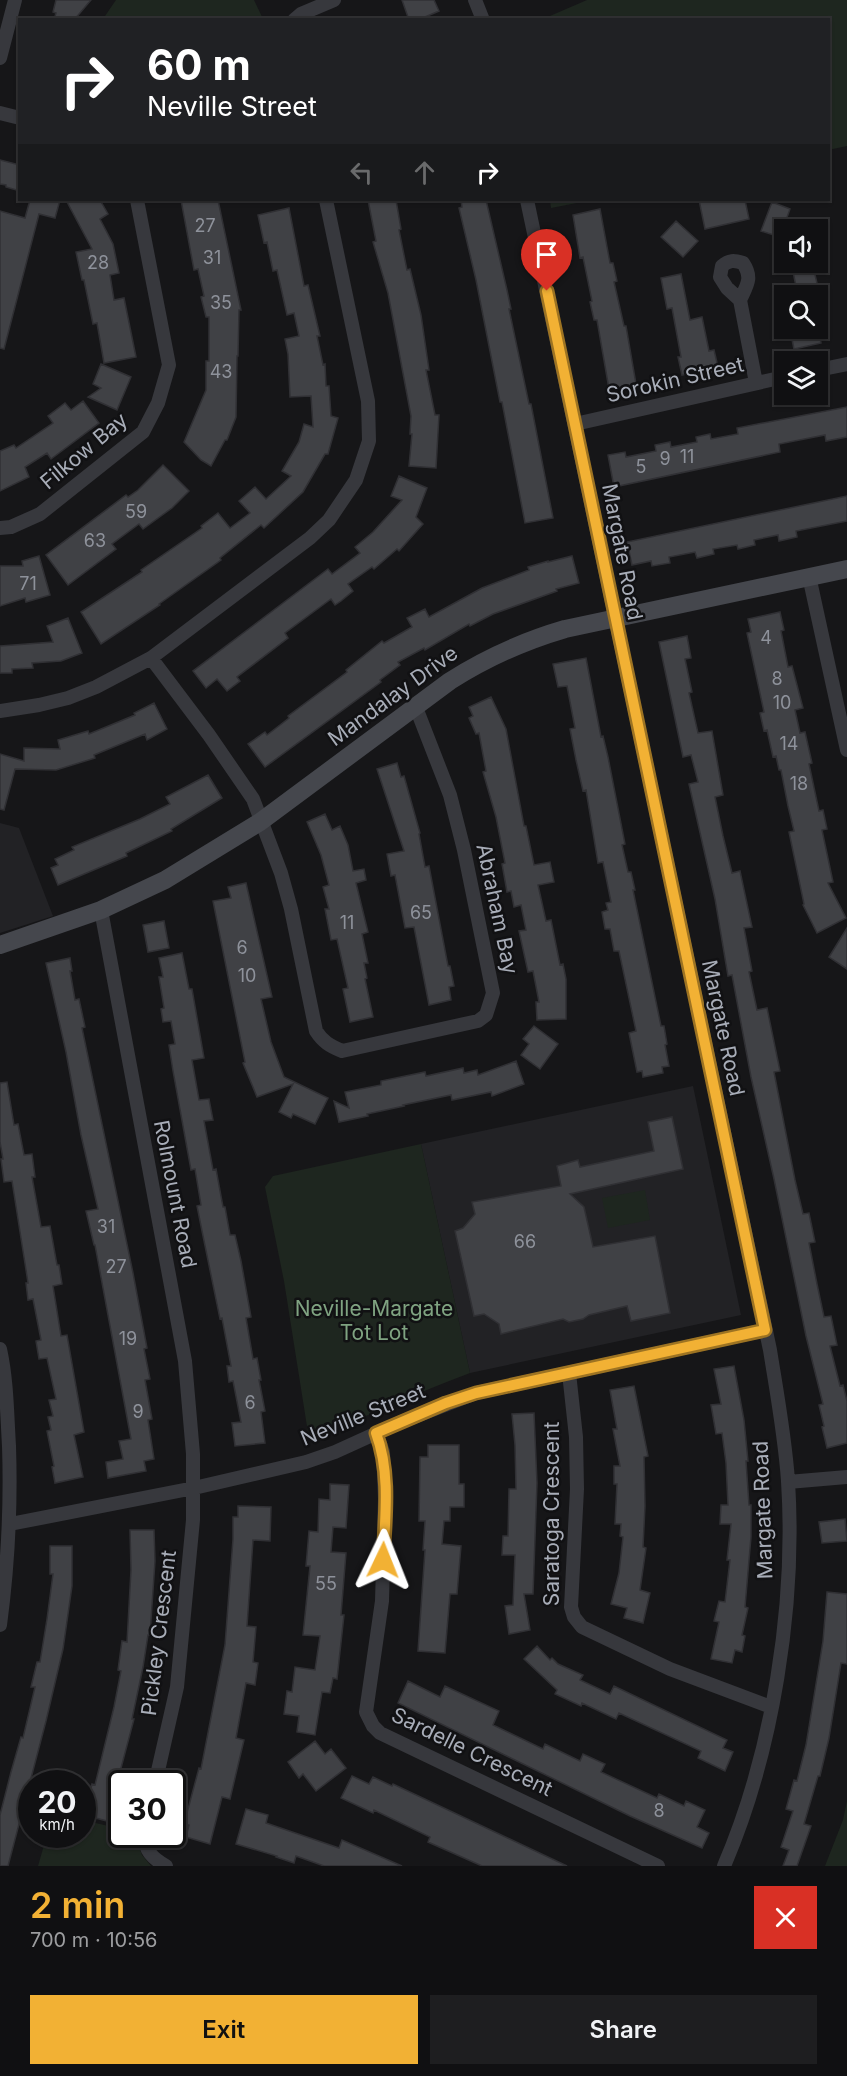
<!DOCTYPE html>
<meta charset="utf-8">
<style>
:root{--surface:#101012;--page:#1e1e20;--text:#f1f3f6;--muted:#9c9d9f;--line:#303032;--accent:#f2b134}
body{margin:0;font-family:Inter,sans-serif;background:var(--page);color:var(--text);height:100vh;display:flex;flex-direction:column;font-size:22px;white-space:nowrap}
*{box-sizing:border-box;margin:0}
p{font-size:20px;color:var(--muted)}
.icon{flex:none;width:33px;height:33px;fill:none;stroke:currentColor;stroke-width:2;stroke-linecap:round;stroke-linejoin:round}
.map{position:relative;height:1866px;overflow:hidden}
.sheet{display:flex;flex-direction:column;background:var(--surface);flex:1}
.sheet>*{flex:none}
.top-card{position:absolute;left:18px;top:18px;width:812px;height:183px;border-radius:0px;box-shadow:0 2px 4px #0004,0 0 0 2px var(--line);background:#202124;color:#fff;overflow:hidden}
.tools{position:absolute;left:774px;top:219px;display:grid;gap:12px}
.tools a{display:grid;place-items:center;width:54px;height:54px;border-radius:0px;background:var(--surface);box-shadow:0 2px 4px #0004,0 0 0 2px var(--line);font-size:30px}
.speed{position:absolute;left:18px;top:1770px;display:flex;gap:12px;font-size:30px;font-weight:700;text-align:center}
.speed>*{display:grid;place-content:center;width:78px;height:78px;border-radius:50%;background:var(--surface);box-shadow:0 2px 4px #0004,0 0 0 2px var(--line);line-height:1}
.speed small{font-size:15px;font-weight:400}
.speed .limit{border:3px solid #111;border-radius:9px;background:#fff;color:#111}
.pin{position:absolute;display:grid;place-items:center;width:51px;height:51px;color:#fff;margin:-62px -26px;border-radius:50% 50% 50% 0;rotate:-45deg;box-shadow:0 0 6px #0007}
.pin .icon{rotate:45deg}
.me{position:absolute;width:66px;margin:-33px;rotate:2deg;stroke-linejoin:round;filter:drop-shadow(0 0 4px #0008)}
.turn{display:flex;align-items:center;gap:21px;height:126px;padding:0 30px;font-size:27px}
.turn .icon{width:78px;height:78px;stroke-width:2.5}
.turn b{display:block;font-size:42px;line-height:51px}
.lanes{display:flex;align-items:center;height:57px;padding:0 30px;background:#0003;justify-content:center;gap:30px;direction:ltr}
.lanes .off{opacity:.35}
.round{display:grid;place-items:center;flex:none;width:63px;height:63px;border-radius:0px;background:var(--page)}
.head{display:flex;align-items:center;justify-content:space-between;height:102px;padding:0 30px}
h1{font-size:36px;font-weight:600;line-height:45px;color:var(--accent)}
.action{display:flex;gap:12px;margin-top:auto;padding:12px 30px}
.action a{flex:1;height:69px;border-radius:0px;background:var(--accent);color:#111;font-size:24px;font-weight:600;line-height:69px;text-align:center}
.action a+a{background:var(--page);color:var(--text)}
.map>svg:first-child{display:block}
</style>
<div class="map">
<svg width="847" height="1866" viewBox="0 0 847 1866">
<rect width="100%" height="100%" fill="#161618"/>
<path fill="#222225" d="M0,823L19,828L53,916L0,933Z
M693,1086L741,1315L470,1373L421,1144Z"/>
<path fill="#1e261f" d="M116,0H254L263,19H103Z
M587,0H847V146L828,150V20L543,19Z
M550,200H592L551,208Z
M421,1144L470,1373C416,1393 364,1418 309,1439L284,1281L265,1187L273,1176Z
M645,1190L650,1220L608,1228L602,1198Z
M847,1801V1866H825L843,1820Z
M83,1820L121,1829L122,1834L135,1835L142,1855L151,1866H38L47,1835L82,1834Z"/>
<path fill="#404145" stroke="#303034" stroke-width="1.5" d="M56,0H91L74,20H54L56,13L53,12Z
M402,0H434L439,11L418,20H409Z
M0,160L20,165V191L6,187V185L0,184Z
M30,200H60L55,218L39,214L4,349L0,348V211L25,218Z
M66,200H100L108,214L100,219L113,244L119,273L110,275L114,300L124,298L136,357L104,363L97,323L93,324L84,280H82L76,252L92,249Z
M181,200H218L241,310H239L238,356H237L236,417L227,440H225L211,466L201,460L184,442L206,390V361H209V317H206L201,297L204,296L198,269L194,270Z
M368,200H396L401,229L399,230L407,270L410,269L421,315L429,370H426L435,415H439L436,468L409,466L412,434H410L411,416L388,293L373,242L376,241Z
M461,200H486L507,290L511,309H509L529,404H531L553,518L525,523L502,402H500L476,280L459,208L462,207Z
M699,200H745L749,219L705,229Z
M772,202L790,209L780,237L761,231Z
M289,208L304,286L308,285L320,336H317L323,365L325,364L326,386H329L331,416L338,418L328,454H325L303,492L264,528L261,525L220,558L221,560L159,604L160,605L101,644L81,612L142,572L141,570L202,528L201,526L218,513L230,528L250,513L239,501L255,487L266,499L291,476L282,471L299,442L304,424L313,427L311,396L290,397L288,354L285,339L299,336L294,313L287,315L277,270L273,271L267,242L264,243L258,215Z
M600,209L610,263H613L617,281L614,282L624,326H626L636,384L609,389L597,320H594L590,302L592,301L583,257L580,258L573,215Z
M676,221L698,241L683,257L661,237Z
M791,262H812L820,296H798Z
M681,274L690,320L702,317L709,351L714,350L718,367L714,368L715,372L696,375V372L682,375L678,357H681L672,308L667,309L661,278Z
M800,328H818L821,343L794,349L790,330Z
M101,364L131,377L117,410L88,397L101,388L93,384Z
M83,401L99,423L51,459L47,453L25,467L29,477L0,491V451L14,445L16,448L53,423L48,416L65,403L71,410Z
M847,407V437L826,441L825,435L779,444L780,452L614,487L608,455L625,452L626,457L656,451L655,445L670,442L671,447L697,442L696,437L710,434L711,439L738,434L737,428Z
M163,465L189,491L172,508L143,529L139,524L112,544L116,549L68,585L46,555L126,495L128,497L138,490Z
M399,476L427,488L416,517L423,524L399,551L397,549L374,569L372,567L348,584L353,591L341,601L335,605L331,599L285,633L288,638L237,677L240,681L227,691L217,679L206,688L193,671L328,569L332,574L360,553L355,547L373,532L402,500L391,496Z
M847,496V521L796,531L797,537L779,541L778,535L754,540L755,545L738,549L737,545L713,549L714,554L697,558L695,552L669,557L670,563L652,566L651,561L632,565L627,542Z
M39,556L50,595L26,602L25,598L0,606V566H23L22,561Z
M572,556L579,583L556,589L557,591L493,614L470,626L469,624L425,650L424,648L398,662L400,665L380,680L381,682L265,767L248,744L265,732L267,735L289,718L288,716L347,672L346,670L382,641L384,643L412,627L407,618L425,609L429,617L482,588L529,570L528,567L548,561V562Z
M780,612L784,630L781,631L788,667L792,666L803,708L795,710L800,733L805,732L812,763L809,764L819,811L823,810L827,829L822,830L833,882L828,883L846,918L817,933L803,905L804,904L789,832L794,831L788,806L781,770H779L776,756L773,757L767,730L764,731L760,713L764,712L747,633L751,632L748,619Z
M68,618L82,653L61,661L32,663L33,668L12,669V673H0V646L53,642L47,626Z
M687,636L691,658L685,659L692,692L689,693L698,733L712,731L723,795L715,797L723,836L732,873L740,871L752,927L744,928L752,971L749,972L757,1010L767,1008L780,1071L774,1072L795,1180L803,1214L809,1213L815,1242L809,1243L817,1284L824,1317L831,1316L837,1345L830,1346L840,1386L843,1385L847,1401V1443L827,1448L822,1427L824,1426L819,1405L823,1404L806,1336L774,1179L751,1077L732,975L728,976L715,899L689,784L698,782L691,755L683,757L659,642Z
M586,658L601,737L603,736L608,757L625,844L622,845L628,872H631L635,890H633L661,1026H664L667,1044L665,1045L669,1066L662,1067L663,1073L643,1077L642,1071L637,1072L629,1033L636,1031L619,951H614L610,929H605L602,912L608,910L606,903L611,902L603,862L598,863L586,790L583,791L576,760L570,729L575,728L567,686L558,687L553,664Z
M491,697L506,729L524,826H526L534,865L550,862L554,882L538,885L546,921L551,920L560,965L563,964L566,979V1019L537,1020L536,1002H539L533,971L528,972L519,931L526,930L521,905L514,907L511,891L507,892L502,864L505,863L496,817L483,772L486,771L479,733L476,734L469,718L473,716L469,707Z
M154,703L167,729L147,740L145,734L94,755L95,758L56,770L15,769L4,810L0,809V754L24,761V748L60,749L58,740L88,731L89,734L135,715L134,713Z
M397,763L401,777L404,776L420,833L419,834L425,867L429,866L448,966H450L454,986L449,987L451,1000L429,1005L414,927L405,928L395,875L391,876L387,854L404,851L377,769Z
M208,775L222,798L171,829L172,831L126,853L127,856L58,885L51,868L58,865L55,859L74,850L72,847L140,819L170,804L166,797Z
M325,814L332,830L340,826L348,845L353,871L364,869L366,880L356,883L368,932L362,934L368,963H364L367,978L365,979L373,1017L350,1022L343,989L348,988L337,939L331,940L325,909H329L323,887L329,885L321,855L307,822Z
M246,883L272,997L261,999L271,1042L284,1077L328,1098L315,1124L293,1114L291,1118L279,1112L293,1084L257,1097L243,1063L245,1062L213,901L231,898L228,887Z
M164,921L169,948L148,952L143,925Z
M847,928V969L829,957Z
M182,953L189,989H192L204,1058L192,1060L199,1100L209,1099L213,1120L204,1121L213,1170L216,1169L223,1207H225L230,1235H235L241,1261L251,1317L246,1318L253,1359L257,1358L261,1380H259L265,1411L261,1412L265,1443L235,1446L232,1423L241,1422L233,1381L229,1382L227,1366H231L222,1318L220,1319L202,1231L197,1206L201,1205L195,1169L191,1170L173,1071L169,1045L175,1044L171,1021L163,1022L161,1009L164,1008L159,977H163L159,958Z
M70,958L72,971H70L75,1000L79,999L85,1027L82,1028L133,1273L147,1348L144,1349L150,1379L145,1380L152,1419L148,1420L154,1459L144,1461L146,1471L108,1478L106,1462L123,1459L119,1441L131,1439L95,1245H94L86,1211L98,1209L81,1135L66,1052L46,963Z
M534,1026L558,1044L540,1069L521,1055L529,1044L523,1039Z
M516,1061L524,1084L492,1096L491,1092L452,1100L451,1095L403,1105L404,1106L367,1114L368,1116L339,1122L334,1101L349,1108L345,1092L381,1085V1081L425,1072L426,1076L463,1068L464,1073L477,1070L478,1075Z
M7,1082L14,1125L18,1124L24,1155L32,1154L35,1177H32L41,1227L50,1226L57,1265H59L62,1284L53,1286L61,1336L67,1335L84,1432L74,1435L83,1477L55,1483L52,1467L54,1466L47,1431L51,1430L48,1417L53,1416L49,1400L56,1399L47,1358L39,1359L36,1341L41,1340L33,1299L28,1300L26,1283H28L26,1270L12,1181L4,1182L1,1159H3L0,1142V1083Z
M672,1117L683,1169L570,1194L584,1207L593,1247L655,1236L670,1313L631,1321L627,1306L589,1315L583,1319L569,1322L563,1319L501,1334L499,1324L484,1314L474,1316L455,1231L463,1228L475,1214L472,1202L561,1186L557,1166L578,1160L580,1167L654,1151L648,1122Z
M734,1366L744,1420L748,1461H746L749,1505H751V1537L745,1607L748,1608L742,1635L745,1636L742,1652L735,1650L732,1663L711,1659L719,1622L714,1621L719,1601L725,1602L730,1560H727L731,1524H720L721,1505H728L726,1463L722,1433L716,1434L711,1405L721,1404L714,1369Z
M634,1386L648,1456L644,1457L645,1506L643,1547L646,1548L640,1590L650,1593L643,1623L624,1618L627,1608L611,1604L619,1573L623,1537L620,1536L621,1524H615L617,1484H614V1466H620L613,1429H617L610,1390Z
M534,1413L537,1483L533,1594H524L530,1630L509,1634L505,1606L513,1605L515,1555H502L503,1536H508L509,1489H516L515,1445L512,1414Z
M428,1445H459V1484H464V1507H450V1521H444L442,1544L461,1546L457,1594H450L445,1653L418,1651L425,1550H423L425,1521H419L420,1457H428Z
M330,1484L349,1485L346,1528L333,1527L331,1552L346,1553L341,1615H344L337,1679L333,1678L330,1693L322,1692L315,1735L297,1732L299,1716L284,1714L287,1691L292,1692L295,1667L315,1670L320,1636L303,1635L310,1566H306L309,1531L318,1532L319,1499L330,1500Z
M238,1506L271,1507L270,1541L253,1540L247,1626L256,1627L253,1662L258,1663L255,1685L246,1683L236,1738L244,1740L230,1799L222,1797L210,1844L186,1837L189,1825L184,1824L199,1768L201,1769L225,1645L233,1539V1517H238Z
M845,1519L847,1541L822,1543L819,1522Z
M130,1530H154L155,1561L150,1635H148L143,1667L132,1719H134L107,1821L84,1815L92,1784L95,1785L114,1707L121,1671L118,1670L122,1641L127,1642L131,1570Z
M50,1546H72V1586L63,1649L46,1721L8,1866H0V1815L11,1772L21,1737L23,1738L35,1687H31L37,1662H40L47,1619L53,1574H50Z
M827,1592L847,1594V1664L841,1663L829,1738L820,1776H818L804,1824L811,1826L797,1866H783L789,1850L781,1847L793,1811L786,1809L794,1780L797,1781L806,1745L823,1641Z
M537,1646L550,1660L552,1658L558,1664L583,1675L580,1680L610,1694L614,1686L727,1740L723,1748L733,1752L725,1771L698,1758L701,1751L619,1713L616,1719L582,1703L581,1706L555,1694L557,1690L524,1659Z
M408,1681L440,1697L445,1686L499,1711L493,1725L543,1749L545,1744L580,1761L583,1754L605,1764L601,1772L657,1798L659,1794L684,1806L686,1801L705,1810L697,1827L709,1833L702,1848L630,1816L398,1703Z
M315,1741L325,1754L331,1749L346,1768L316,1791L303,1774L299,1778L288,1762Z
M352,1776L369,1784L373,1777L392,1786L393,1784L567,1866H482L428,1842L430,1837L374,1810L373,1813L341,1798Z
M246,1809L268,1815L266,1823L339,1848L342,1840L402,1866H324L296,1856L294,1863L276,1857L277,1856L236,1844Z"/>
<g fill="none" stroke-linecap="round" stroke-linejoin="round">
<path stroke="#37383d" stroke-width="14" d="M475,0L483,20
M294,20L301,14L334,0
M0,58L15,0
M0,113L20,118
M527,200L770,1350C777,1394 785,1437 788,1481C796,1605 773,1752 724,1866
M740,300C747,285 753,278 743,263C734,260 729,260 722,266L720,277L727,288L740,300L756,383
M818,370L847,364
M575,424L784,377
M0,528L11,527L40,514L143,432L158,403L169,365L137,200
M809,576L847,750
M151,658L209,735L253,799L281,873L291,909L316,1031C323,1042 330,1046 342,1051L478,1021L486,1015L493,993L464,850L450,795L415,705
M0,711L39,705L68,698L96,687L151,658L310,538L329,520L356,480L369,441L368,401L326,200
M101,910L185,1361L193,1454V1520L177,1687L155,1784
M0,1349C7,1381 7,1414 9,1446C11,1506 8,1565 0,1625
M569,1373L576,1437L577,1489L571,1607L574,1617L582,1627L670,1669L771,1707
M376,1433L383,1452L385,1499L382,1601L366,1712L373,1726L380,1733L658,1866
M788,1482L847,1477
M10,1524L194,1488L306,1462L335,1452L401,1422L476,1393L765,1330
M144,1834C145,1851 152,1858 166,1866"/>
<path stroke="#45474d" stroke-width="18" d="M0,945L101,910L165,880L260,822L450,681C486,658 524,641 565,629L847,569"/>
</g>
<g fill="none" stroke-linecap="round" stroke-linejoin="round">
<defs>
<path id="route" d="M383,1560C385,1519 391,1473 376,1433L446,1403L476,1393L765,1330L547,291"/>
</defs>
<use href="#route" stroke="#9d7322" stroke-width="15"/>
<use href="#route" stroke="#f2b134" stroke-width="10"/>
</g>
<g text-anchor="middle" stroke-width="5" stroke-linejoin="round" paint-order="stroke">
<g font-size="18" fill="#8e929b">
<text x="205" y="232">27</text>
<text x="212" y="264">31</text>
<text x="98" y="269">28</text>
<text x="221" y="309">35</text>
<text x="221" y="378">43</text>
<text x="687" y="463">11</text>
<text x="665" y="465">9</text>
<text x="641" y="473">5</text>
<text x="136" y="518">59</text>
<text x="95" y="547">63</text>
<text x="28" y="590">71</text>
<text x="766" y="644">4</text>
<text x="777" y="685">8</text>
<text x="782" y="709">10</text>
<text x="789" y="750">14</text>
<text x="799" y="790">18</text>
<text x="421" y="919">65</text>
<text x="347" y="929">11</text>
<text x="242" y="954">6</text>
<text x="247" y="982">10</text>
<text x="106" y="1233">31</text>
<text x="525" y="1248">66</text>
<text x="116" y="1273">27</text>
<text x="128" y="1345">19</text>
<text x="250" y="1409">6</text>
<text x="138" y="1418">9</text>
<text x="326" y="1590">55</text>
<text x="659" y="1817">8</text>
</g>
<g font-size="21" fill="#a8adb8" stroke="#111113">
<text transform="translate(675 380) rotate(-13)" y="7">Sorokin Street</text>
<text transform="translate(84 451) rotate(-40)" y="7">Filkow Bay</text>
<text transform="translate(622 552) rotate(79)" y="7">Margate Road</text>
<text transform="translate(393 696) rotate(-36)" y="7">Mandalay Drive</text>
<text transform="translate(497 909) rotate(78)" y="7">Abraham Bay</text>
<text transform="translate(723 1028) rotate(78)" y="7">Margate Road</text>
<text transform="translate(175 1194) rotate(79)" y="7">Rolmount Road</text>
<text transform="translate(363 1415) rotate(-22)" y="7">Neville Street</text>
<text transform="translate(763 1510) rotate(-92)" y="7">Margate Road</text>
<text transform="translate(552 1514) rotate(-90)" y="7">Saratoga Crescent</text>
<text transform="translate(159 1633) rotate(-83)" y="7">Pickley Crescent</text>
<text transform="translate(472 1752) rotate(26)" y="7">Sardelle Crescent</text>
</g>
<g font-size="21" fill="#7fa381" stroke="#111113">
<text x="374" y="1316">Neville-Margate<tspan x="374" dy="24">Tot Lot</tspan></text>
</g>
</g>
</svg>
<div class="tools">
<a><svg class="icon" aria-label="sound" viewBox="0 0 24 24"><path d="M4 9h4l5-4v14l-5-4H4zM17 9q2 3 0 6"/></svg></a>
<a><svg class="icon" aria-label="search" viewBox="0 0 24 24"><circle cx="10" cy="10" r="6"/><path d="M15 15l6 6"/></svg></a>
<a><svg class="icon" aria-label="layers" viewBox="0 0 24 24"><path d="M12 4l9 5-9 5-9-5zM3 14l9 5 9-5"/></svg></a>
</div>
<div class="speed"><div>20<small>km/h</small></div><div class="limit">30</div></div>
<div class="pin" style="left:547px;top:291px;background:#d93025"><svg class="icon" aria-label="arrive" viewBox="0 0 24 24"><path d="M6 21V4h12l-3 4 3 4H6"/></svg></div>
<svg class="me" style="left:383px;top:1560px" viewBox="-20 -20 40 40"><path d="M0-17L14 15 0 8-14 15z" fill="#f2b134" stroke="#fff" stroke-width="4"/></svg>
<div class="top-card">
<div class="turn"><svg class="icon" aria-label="right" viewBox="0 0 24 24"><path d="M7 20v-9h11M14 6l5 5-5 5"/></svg><div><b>60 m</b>Neville Street</div></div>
<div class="lanes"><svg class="icon off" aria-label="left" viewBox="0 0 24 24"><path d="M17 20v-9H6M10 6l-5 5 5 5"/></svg><svg class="icon off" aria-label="ahead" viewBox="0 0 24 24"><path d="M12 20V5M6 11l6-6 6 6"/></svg><svg class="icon" aria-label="right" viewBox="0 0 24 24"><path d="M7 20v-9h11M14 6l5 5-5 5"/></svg></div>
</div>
</div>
<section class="sheet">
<div class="head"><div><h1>2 min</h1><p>700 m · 10:56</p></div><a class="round" style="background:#d93025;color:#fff"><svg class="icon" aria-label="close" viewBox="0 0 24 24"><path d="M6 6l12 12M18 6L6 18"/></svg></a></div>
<div class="action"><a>Exit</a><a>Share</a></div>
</section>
